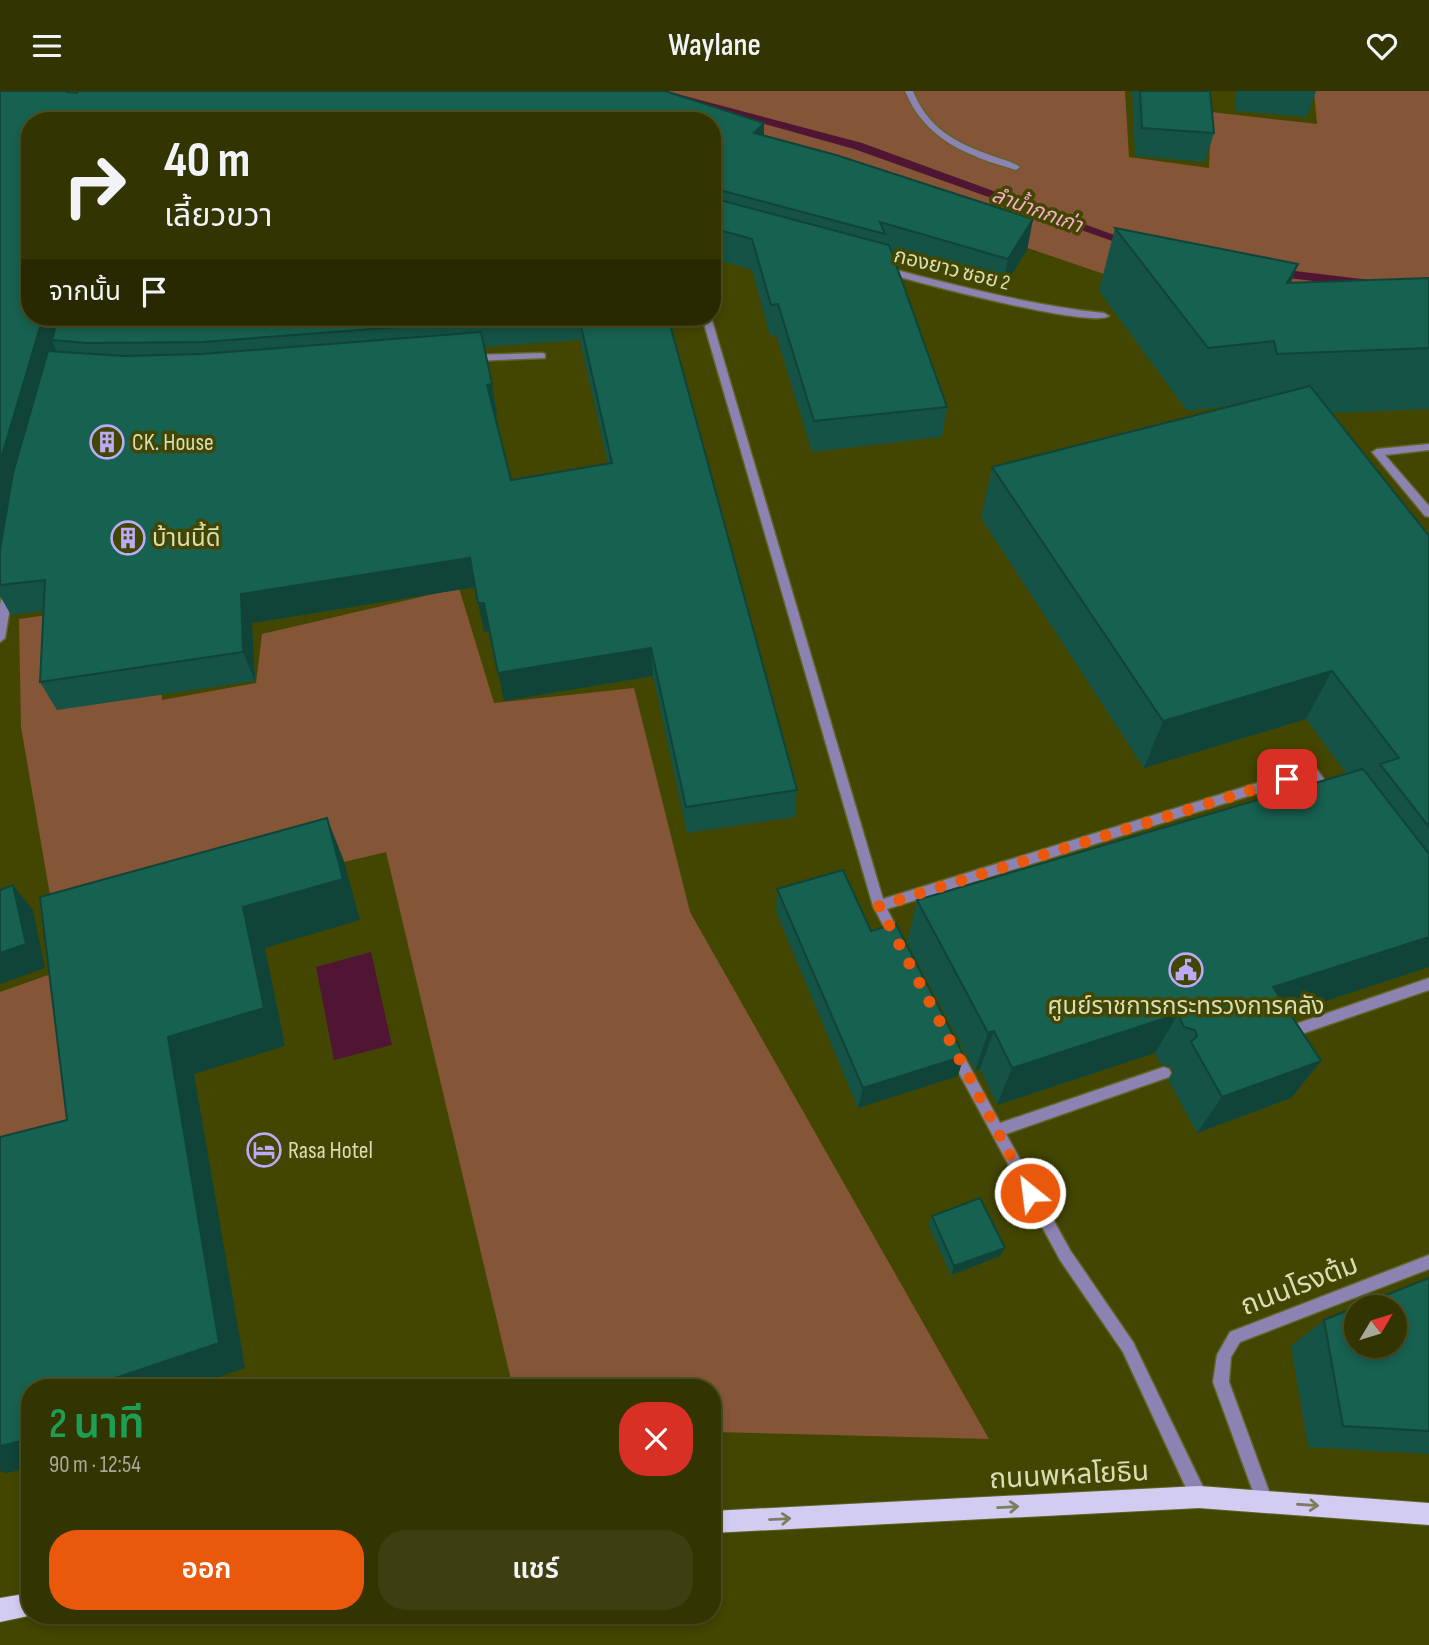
<!DOCTYPE html>
<html lang="th">
<meta charset="utf-8">
<style>
:root{--surface:#323401;--page:#3d3f10;--text:#f1f3f6;--muted:#a8aa99;--line:#4d4f23;--accent:#ea580c}
body{margin:0;font-family:"Sofia Sans Condensed","Noto Sans Thai",sans-serif;background:var(--page);color:var(--text);height:100vh;display:flex;flex-direction:column;font-size:26px;white-space:nowrap}
*{box-sizing:border-box;margin:0}
p{font-size:23px;color:var(--muted)}
.icon{flex:none;width:38px;height:38px;fill:none;stroke:currentColor;stroke-width:2;stroke-linecap:round;stroke-linejoin:round}
.map{position:relative;flex:1;overflow:hidden}
.drawer{position:absolute;left:21px;top:1288px;width:700px;height:245px;display:flex;flex-direction:column;background:var(--surface);border-radius:28px;box-shadow:0 4px 10px #0003,0 0 0 2px var(--line)}
.drawer>*{flex:none}
.banner{position:absolute;left:21px;top:21px;width:700px;height:214px;border-radius:28px;box-shadow:0 4px 10px #0003,0 0 0 2px var(--line);background:#323401;color:var(--text);overflow:hidden}
.needle{width:46px;rotate:52deg}
.fabs{position:absolute;left:1344px;top:1204px;display:grid;gap:14px}
.fabs a{display:grid;place-items:center;width:63px;height:63px;border-radius:50%;background:var(--surface);box-shadow:0 4px 10px #0003,0 0 0 2px var(--line);font-size:35px}
.pin{position:absolute;display:grid;place-items:center;width:60px;height:60px;color:#fff;margin:-30px;border-radius:14px;box-shadow:0 4px 10px #0006}
.me{position:absolute;width:77px;margin:-38px;rotate:331deg;stroke-linejoin:round;filter:drop-shadow(0 0 5px #0008)}
.turn{display:flex;align-items:center;gap:24px;height:147px;padding:0 28px;font-size:32px}
.turn .icon{width:91px;height:91px;stroke-width:2.5}
.turn b{display:block;font-size:49px;line-height:60px}
.then{display:flex;align-items:center;height:66px;padding:0 28px;background:#0003;gap:14px;font-size:26px}
.round{display:grid;place-items:center;flex:none;width:74px;height:74px;border-radius:28px;background:var(--page)}
.summary{display:flex;align-items:center;justify-content:space-between;height:119px;padding:0 28px}
h1{font-size:42px;font-weight:600;line-height:52px;color:#1e9e55}
.button{display:flex;gap:14px;margin-top:auto;padding:14px 28px}
.button a{flex:1;height:80px;border-radius:28px;background:var(--accent);color:#fff;font-size:28px;font-weight:600;line-height:80px;text-align:center}
.button a+a{background:var(--page);color:var(--text)}
header{display:flex;justify-content:space-between;align-items:center;height:91px;padding:0 28px;background:var(--surface);font-size:32px;font-weight:600}
.map>svg:first-child{display:block}
</style>
<header><svg class="icon" aria-label="menu" viewBox="0 0 24 24"><path d="M4 6h16M4 12h16M4 18h16"/></svg>Waylane<svg class="icon" aria-label="heart" viewBox="0 0 24 24"><path d="M12 20l-8-8c-3-5 5-10 8-4 3-6 11-1 8 4z"/></svg></header>
<div class="map">
<svg width="1429" height="1554" viewBox="0 0 1429 1554">
<rect width="100%" height="100%" fill="#434601"/>
<path fill="#845537" d="M590,0H1125L1129,66L1209,77L1211,21L1317,33L1314,0H1429V239L1189,212L963,135L712,30Z
M459,497L494,612L634,597L690,821L989,1348L712,1341V1297H513L386,761L56,839L21,636L19,528L157,509L162,609L256,592L262,543Z
M51,883L78,1056L0,1077V901Z"/>
<path fill="#511534" d="M371,861L392,954L334,969L316,876Z"/>
<g fill="none" stroke-linecap="round" stroke-linejoin="round">
<path fill="#511534" fill-rule="evenodd" d="M647,0H666L862,52L1139,153L1137,156H1129L854,58Z
M1269,177L1370,189L1376,193L1370,197L1264,184V178Z"/>
<defs>
<path id="minor" d="M905,0H913C928,37 954,51 990,64C1000,68 1012,70 1020,76L1016,79C968,65 925,49 905,0Z
M885,176C958,195 1029,214 1104,222L1109,225C1090,238 913,190 882,181V177Z
M702,226H711L883,808L1312,675L1316,677L1333,701L1335,704L1333,707H1325L1309,686L887,818L902,847L900,851L896,852L892,851L873,815Z
M542,262L545,263V267L471,270L466,267L471,264Z
M1429,353V359L1385,364L1429,415V426L1425,425L1372,361L1377,358Z
M8,494L13,498L5,547L0,551V514L3,498Z
M1429,887V899L1284,949L1279,947L1277,943L1279,939L1284,937Z
M954,954L959,956L1000,1032L1164,976L1169,978L1171,982L1169,986L1006,1043L1070,1159L1133,1251L1205,1400L1207,1406L1205,1412L1199,1414L1193,1412L1123,1261L1060,1169L947,960L949,956Z
M1429,1164V1178L1240,1251L1231,1266L1229,1291L1273,1411L1271,1417L1265,1419L1259,1417L1213,1291L1217,1264L1230,1241Z"/>
<path id="major" d="M1199,1395L1429,1412V1434L1199,1417L712,1442V1420Z
M30,1502V1524H33L0,1531V1507Z"/>
</defs>
<use href="#minor" stroke="#616425" stroke-width="3"/>
<use href="#major" stroke="#616425" stroke-width="2"/>
<use href="#minor" fill="#8c83b2" fill-rule="evenodd"/>
<use href="#major" fill="#d3ccf2" fill-rule="evenodd"/>
</g>
<path fill="#145345" fill-rule="evenodd" d="M0,0H72V2H77L78,0H665L764,32V45L836,64L1033,128L1027,159L1002,199L893,167L947,316L942,346L812,361L776,244L770,245L752,179L712,167V30H30V226H668L797,699L795,726L687,742L653,585L504,610L490,540L484,541L475,496L252,532L255,590L57,619L40,591L43,520L11,524L0,505V506ZM580,249L608,373L511,389L495,324H497L492,293L484,256Z
M1132,0H1210L1214,42L1205,71L1135,65Z
M1235,0H1316L1307,26L1236,20Z
M1115,137L1298,173L1290,192L1429,187V318L1332,322L1429,445V876L1290,922L1321,970L1291,1007L1197,1042L1168,989L1173,981L1171,977L1161,974L1155,962L997,1014L980,978L975,980L907,851L917,809L1346,682L1306,628L1144,677L981,427L992,376L1230,315L1187,320L1099,200Z
M777,798L871,840L958,985L858,1017L776,821Z
M932,1125L1000,1165L951,1184L928,1134Z
M1429,1187V1363L1308,1356L1291,1255L1324,1229Z"/>
<path fill="#104438" d="M764,32V63L754,42Z
M1033,128L1027,159L1002,199L1008,168Z
M1298,173L1274,236L1287,192Z
M43,226H66L52,249L56,260L13,411L0,494V371Z
M492,293L497,324L492,325L487,294Z
M470,467L476,496L252,532L255,590L243,561L241,503Z
M478,512H484L490,540L484,541Z
M651,557L653,585L504,610L498,582Z
M1332,580L1306,628L1144,677L1163,630Z
M327,727L344,770L360,829L265,857L285,955L194,983L245,1277L187,1297H86L168,946L243,816Z
M13,794L33,819L45,877L0,893V862Z
M1429,846V876L1246,936L1273,896Z
M1178,923L1155,962L997,1014L1012,977Z
M994,940L980,978L975,980L988,942Z
M964,965L958,985L858,1017L863,997Z
M1321,970L1291,1007L1197,1042L1222,1006Z
M1005,1157L1000,1165L951,1184L954,1175Z
M30,1348V1377L6,1382L0,1380V1355Z"/>
<path fill="#176150" stroke="#104438" stroke-width="2" fill-rule="evenodd" d="M0,0H66L67,1L77,2L78,0H665L764,32L754,42L836,64L1033,128L1008,168L880,131L885,143L712,97V30H30V226H43L0,371Z
M1140,0H1210L1214,42L1142,37Z
M712,107L889,154L947,316L814,330L778,213L771,214L752,148L712,137Z
M1115,137L1298,173L1287,192L1429,187V257L1277,263L1274,250L1208,257Z
M58,226H477L478,230L203,251L87,252L52,249Z
M579,226H668L797,699L686,716L651,557L498,582L484,512H478L470,467L241,503L243,561L40,591L45,489L0,494V459L13,382L48,260L124,265L202,263L481,241L492,293L487,294L511,389L612,372Z
M1310,295L1429,445V736L1380,673L1399,667L1332,580L1163,630L992,376Z
M1363,678L1429,763V846L1273,896L1280,907L1277,912L1279,918L1289,921L1321,970L1222,1006L1191,951L1197,945L1195,939L1184,936L1178,923L1012,977L994,940L988,942L917,809Z
M327,727L343,788L243,816L264,917L168,946L219,1252L86,1297H30V1348L0,1355V1046L67,1029L40,806Z
M843,779L871,840L896,833L964,965L863,997L777,798Z
M13,794L26,853L0,862V799Z
M980,1107L1005,1157L954,1175L932,1125Z
M1429,1187V1340L1343,1335L1324,1229ZM1356,1216H1395V1255H1356Z"/>
<defs><path id="oneway-shaft" d="M-6 0H5M1.5-3L5.5 0L1.5 3" fill="none" stroke-width="1.6" stroke-linecap="round" stroke-linejoin="round" transform="scale(1.75)"/></defs>
<g stroke="#7d7c61">
<use href="#oneway-shaft" transform="translate(1308 1414) rotate(4)"/>
<use href="#oneway-shaft" transform="translate(1008 1416) rotate(-3)"/>
<use href="#oneway-shaft" transform="translate(780 1428) rotate(-3)"/>
</g>
<g fill="none" stroke-linecap="round" stroke-linejoin="round">
<path stroke="#ea580c" stroke-width="12" stroke-dasharray="0 21.6" d="M1030,1102L879,815L1287,688"/>
</g>
<defs>
<symbol id="building-ring" viewBox="-11 -11 22 22"><circle r="9.5" fill="#434601" stroke="#baaaf7" stroke-width="1.5"/><path d="M-4-6H4V6H1V3H-1V6H-4ZM-2.5-4.3h1.7v1.8h-1.7ZM.8-4.3h1.7v1.8H.8ZM-2.5-1h1.7V.8h-1.7ZM.8-1h1.7V.8H.8Z" fill="#baaaf7"/></symbol>
<symbol id="civic-ring" viewBox="-11 -11 22 22"><circle r="9.5" fill="#434601" stroke="#baaaf7" stroke-width="1.5"/><path d="M-.6-6.5H3V-4.5H.6V-3L4-1V1h2V6H-6V1h2V-1L-.6-3ZM-1.2 2.5V6h2.4V2.5Z" fill="#baaaf7"/></symbol>
<symbol id="hotel-ring" viewBox="-11 -11 22 22"><circle r="9.5" fill="#434601" stroke="#baaaf7" stroke-width="1.5"/><path d="M-6-4.5h1.5V1H6V5H4.5V3h-9V5H-6ZM-4 0a1.8 1.8 0 1 1 3.6 0ZM.5 0V-2.5h3Q6-2.5 6 0Z" fill="#baaaf7"/></symbol>
</defs>
<g fill-rule="evenodd">
<use href="#building-ring" x="88" y="332" width="38" height="38"/>
<use href="#building-ring" x="109" y="428" width="38" height="38"/>
<use href="#civic-ring" x="1167" y="860" width="38" height="38"/>
<use href="#hotel-ring" x="245" y="1040" width="38" height="38"/>
</g>
<g text-anchor="middle" stroke-width="7" stroke-linejoin="round" paint-order="stroke">
<g font-size="21" font-style="italic" fill="#f9abcb" stroke="#434601">
<text transform="translate(1037 119) rotate(20)" y="7">ลำน้ำกกเก่า</text>
</g>
<g font-size="21" fill="#d8ddb6" stroke="#434601">
<text transform="translate(952 178) rotate(14)" y="7">กองยาว ซอย 2</text>
</g>
<g font-size="24" fill="#d8ddb6" stroke="#434601" text-anchor="start">
<text x="132" y="359">CK. House</text>
<text x="152" y="455">บ้านนี้ดี</text>
<text x="1186" y="923" text-anchor="middle">ศูนย์ราชการกระทรวงการคลัง</text>
<text x="288" y="1067">Rasa Hotel</text>
</g>
<g font-size="28" fill="#d8ddb6" stroke="#434601">
<text transform="translate(1299 1193) rotate(-21)" y="10">ถนนโรงต้ม</text>
<text transform="translate(1069 1383) rotate(-3)" y="10">ถนนพหลโยธิน</text>
</g>
</g>
</svg>
<div class="fabs">
<a><svg class="needle" viewBox="-14 -14 28 28"><path d="M0-13l5 13h-10z" fill="#e53935"/><path d="M0 13l5-13h-10z" fill="#a8aa99"/></svg></a>
</div>
<div class="pin" style="left:1287px;top:688px;background:#d93025"><svg class="icon" aria-label="arrive" viewBox="0 0 24 24"><path d="M6 21V4h12l-3 4 3 4H6"/></svg></div>
<svg class="me" style="left:1030px;top:1102px" viewBox="-20 -20 40 40"><circle r="17" fill="#ea580c" stroke="#fff" stroke-width="3"/><path d="M0-11L8 9 0 5-8 9z" fill="#fff"/></svg>
<div class="banner">
<div class="turn"><svg class="icon" aria-label="right" viewBox="0 0 24 24"><path d="M7 20v-9h11M14 6l5 5-5 5"/></svg><div><b>40 m</b>เลี้ยวขวา</div></div>
<div class="then">จากนั้น<svg class="icon" aria-label="arrive" viewBox="0 0 24 24"><path d="M6 21V4h12l-3 4 3 4H6"/></svg></div>
</div>
<section class="drawer">
<div class="summary"><div><h1>2 นาที</h1><p>90 m · 12:54</p></div><a class="round" style="background:#d93025;color:#fff"><svg class="icon" aria-label="close" viewBox="0 0 24 24"><path d="M6 6l12 12M18 6L6 18"/></svg></a></div>
<div class="button"><a>ออก</a><a>แชร์</a></div>
</section>
</div>
